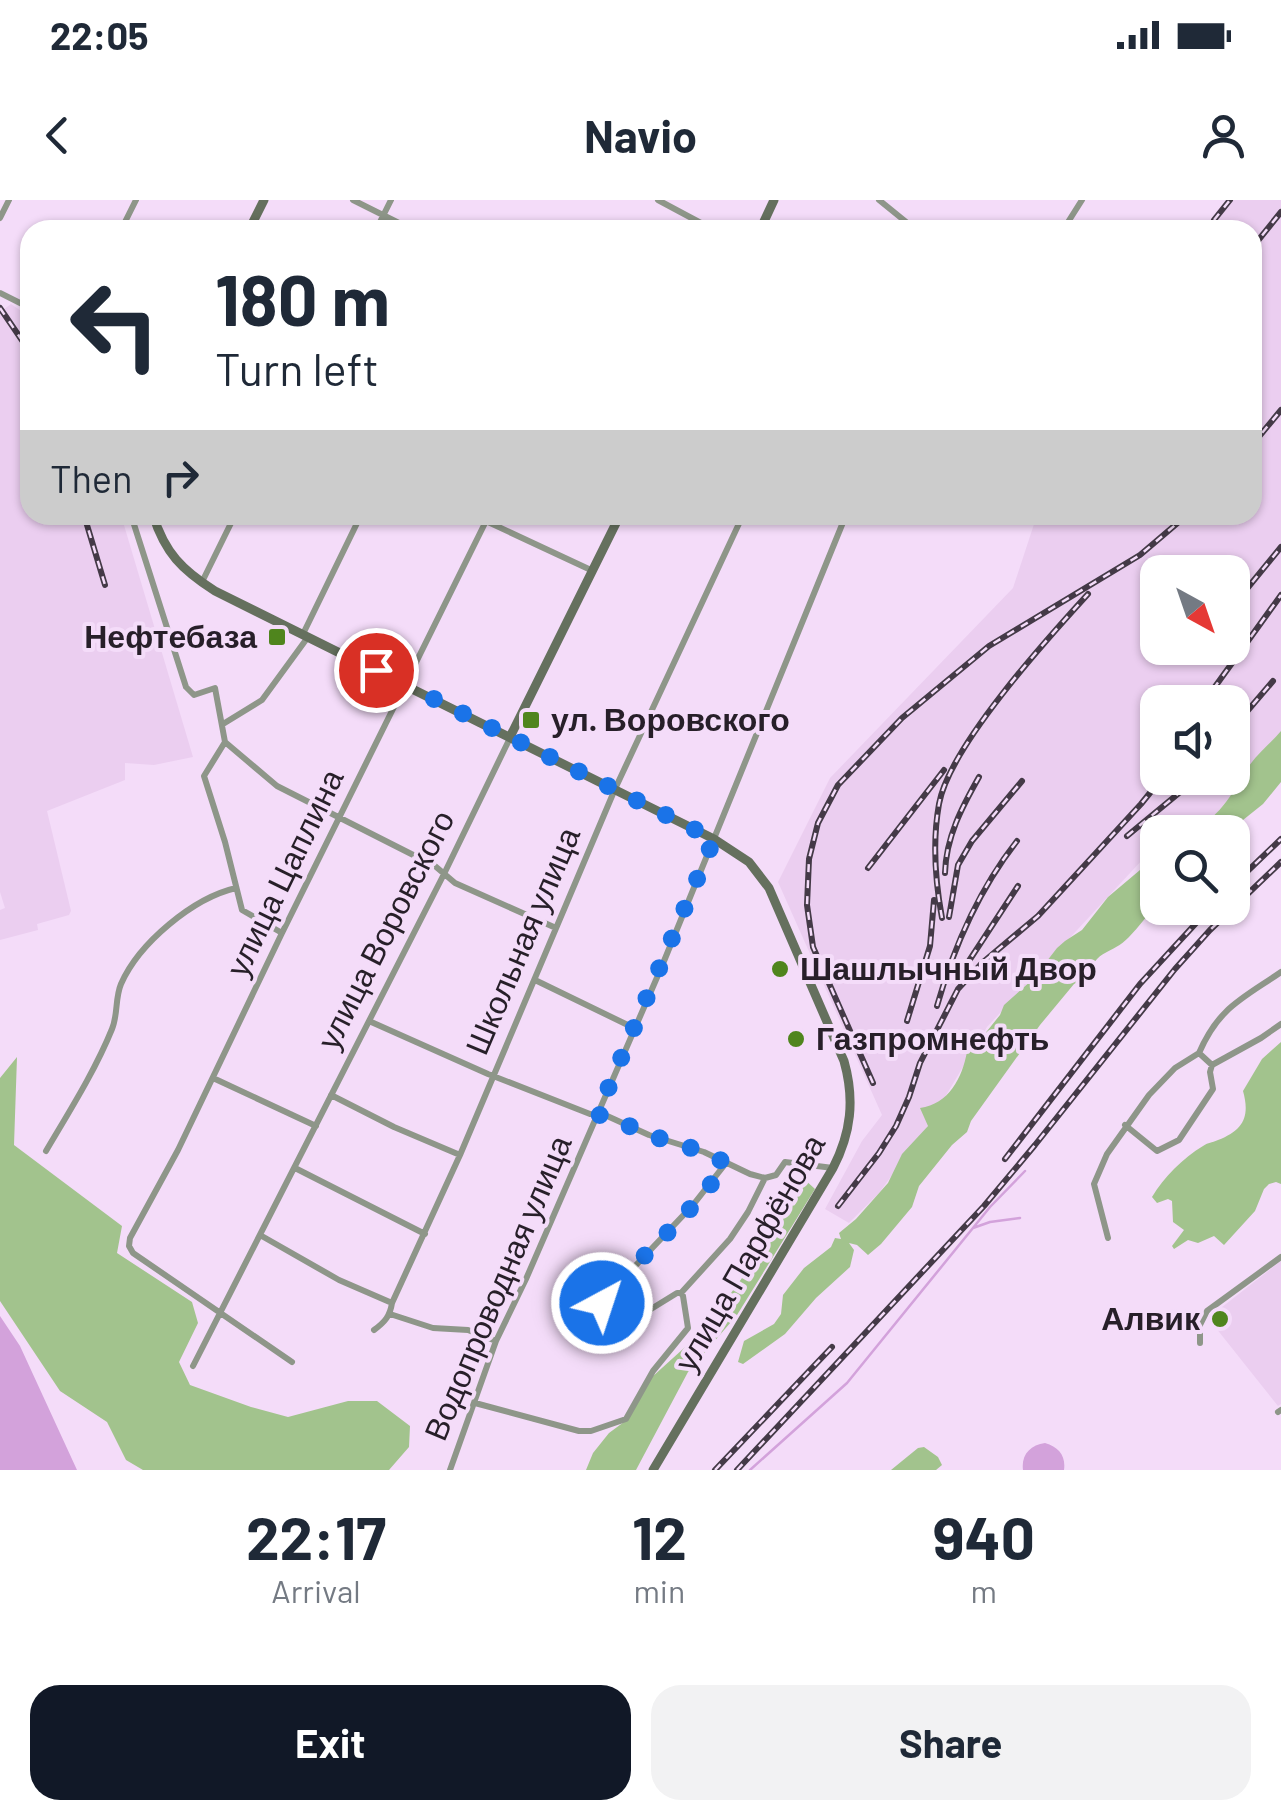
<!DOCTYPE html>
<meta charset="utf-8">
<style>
:root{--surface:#fff;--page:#f2f2f3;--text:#1f2937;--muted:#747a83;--accent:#111827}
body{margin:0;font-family:Barlow,sans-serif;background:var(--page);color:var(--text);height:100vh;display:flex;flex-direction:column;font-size:38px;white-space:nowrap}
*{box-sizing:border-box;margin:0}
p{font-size:32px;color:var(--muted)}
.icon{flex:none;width:55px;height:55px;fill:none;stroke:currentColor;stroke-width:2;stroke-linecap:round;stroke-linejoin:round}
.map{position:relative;height:1270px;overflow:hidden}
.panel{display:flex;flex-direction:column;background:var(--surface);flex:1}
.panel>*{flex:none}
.guide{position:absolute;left:20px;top:20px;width:1242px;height:305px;border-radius:30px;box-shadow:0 2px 8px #0004;background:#fff;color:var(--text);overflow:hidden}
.needle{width:65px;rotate:140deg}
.controls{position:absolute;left:1140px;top:355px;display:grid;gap:20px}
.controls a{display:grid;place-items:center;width:110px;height:110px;border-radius:20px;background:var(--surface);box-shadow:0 2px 8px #0004;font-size:50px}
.pin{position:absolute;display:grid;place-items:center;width:85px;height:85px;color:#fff;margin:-42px;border:5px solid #fff;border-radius:50%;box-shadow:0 2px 10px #0007}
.me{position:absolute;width:110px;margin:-55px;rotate:40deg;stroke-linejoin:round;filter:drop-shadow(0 0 8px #0008)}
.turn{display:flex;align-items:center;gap:35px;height:210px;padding:0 30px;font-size:45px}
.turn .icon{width:130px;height:130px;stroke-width:2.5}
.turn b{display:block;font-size:70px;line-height:85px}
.then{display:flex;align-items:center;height:95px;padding:0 30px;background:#0003;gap:20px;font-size:38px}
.eta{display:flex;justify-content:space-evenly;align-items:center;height:170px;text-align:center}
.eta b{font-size:60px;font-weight:700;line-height:70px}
.cta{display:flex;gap:20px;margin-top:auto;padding:20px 30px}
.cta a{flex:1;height:115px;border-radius:30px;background:var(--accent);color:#fff;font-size:40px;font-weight:700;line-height:115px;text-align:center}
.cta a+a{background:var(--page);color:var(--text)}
.status{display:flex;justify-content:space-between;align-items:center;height:70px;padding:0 50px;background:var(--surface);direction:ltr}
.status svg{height:28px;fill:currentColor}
header{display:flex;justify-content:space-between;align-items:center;height:130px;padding:0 30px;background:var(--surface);font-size:45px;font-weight:700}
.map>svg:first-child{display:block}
</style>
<div class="status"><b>22:05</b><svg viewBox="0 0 49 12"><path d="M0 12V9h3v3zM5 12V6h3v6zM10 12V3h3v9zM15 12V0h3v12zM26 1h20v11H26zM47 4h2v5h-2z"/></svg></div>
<header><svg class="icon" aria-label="back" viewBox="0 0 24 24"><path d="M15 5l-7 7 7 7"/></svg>Navio<svg class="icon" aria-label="person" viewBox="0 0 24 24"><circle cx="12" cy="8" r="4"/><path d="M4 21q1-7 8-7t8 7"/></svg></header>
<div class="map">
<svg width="1281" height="1270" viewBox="0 0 1281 1270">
<rect width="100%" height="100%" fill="#f4dcf9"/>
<path fill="#ebcef0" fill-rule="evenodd" d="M1226,0H1281V533L1216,614L1168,632H1158L1157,644L987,827L927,927L879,993L849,1023L825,1009L862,941L882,915L778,682L830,578L1013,388L1037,315H1252V30H1202ZM1158,372H1232V448H1158ZM1158,502H1232V578H1158Z
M11,104L30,117V315H121L193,557L154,565L125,563V580L47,611L71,711L69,715L37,724L38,730L0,740V710L5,708L0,692V112Z
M1281,1061V1204L1278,1206L1208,1118Z"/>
<path fill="#a2c38d" d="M1281,531V582L1263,604L1228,632H1185C1218,623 1232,593 1249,566C1258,553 1271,543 1281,531Z
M1157,643V704C1148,714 1139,727 1129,737C1112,755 1096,748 1088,777L1074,784L1040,825L971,921L967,932L952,945L919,986L912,1007L881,1044L868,1055L857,1045L849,1043L854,1050L850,1067L816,1098L785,1134L743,1164L738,1162L744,1141L774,1124L781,1114L783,1095L804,1068L831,1047L835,1038L841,1039L839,1033L856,1019L888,983L902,954L928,926L920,908C949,904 962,878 967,852L975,846L1000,815L1004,805L1033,779L1057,748L1065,741L1082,730L1108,697L1140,670Z
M1281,842V984L1276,982L1269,984L1264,989L1255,1011L1224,1045L1214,1036L1198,1043L1188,1040L1174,1049L1172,1046L1184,1030L1173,1022L1172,1001L1168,999L1157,1003L1152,997C1164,977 1183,958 1203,946C1209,942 1211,943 1218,940C1244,930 1250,916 1243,891L1262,859Z
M17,857L14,945L122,1026L117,1053L192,1102L198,1123L179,1162L190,1185L251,1207L288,1217L348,1201H377L410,1226L409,1247L389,1270H143L126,1260L107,1222L60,1191L0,1101V878Z
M803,978L815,989L737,1115L688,1172L636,1270H586L593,1253L609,1233L628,1219L652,1177L704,1130L761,1052Z
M924,1247L938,1257L942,1265L936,1270H891L918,1248Z"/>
<path fill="#d3a2db" d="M0,1116L20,1146L77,1270H0Z
M1045,1243C1059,1247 1066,1256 1064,1270H1023C1021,1255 1030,1245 1045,1243Z"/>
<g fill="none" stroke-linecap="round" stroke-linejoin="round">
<path stroke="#d3a2db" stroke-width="2.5" d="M973,1028L990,1022L1020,1018
M750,1270L847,1183L990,1007L1025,971"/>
<path stroke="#8e9689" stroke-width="6" d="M353,0L413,30
M658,0L714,30
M879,0L916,30
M0,18L9,0
M121,30L136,0
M376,30L391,0
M1063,30L1082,0
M0,93L30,108
M131,315L186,487L194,495L215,488L225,542L277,586L435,666L455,683L556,728
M473,315L593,371
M202,382L235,315
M303,434L361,315
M223,524L262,500L308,437
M225,542L204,576L225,642L242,710L282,733
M535,780L634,828
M369,821L488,874L590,914L605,915L649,935L704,952L750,974L765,978L776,975L785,962L833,968
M1199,853C1219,807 1242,799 1281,772
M213,878L316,926
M331,895L394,927L460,955
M1125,925L1157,951L1179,940L1213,889L1210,872L1212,865
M46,951C69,912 95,871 112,829C118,815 115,798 121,784C139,743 193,698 236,688
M295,968L425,1034
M260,1035L339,1080L392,1103
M1108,1038L1094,984L1107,954L1149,895L1175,868L1199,853L1212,865L1261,838L1281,824
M681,1093L730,1039L748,1012L765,978
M390,1114L433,1128L468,1130L496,1141
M374,1130C385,1122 390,1116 392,1103L460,955L615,589L743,315
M1200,1143V1125L1207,1111L1281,1057
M292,1162L133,1053L129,1046L130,1038L178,950L282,733L489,315
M193,1166L444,674L510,538
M475,1203L579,1231H591L626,1219L653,1171L688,1128L683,1096L681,1093H677L625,1125L602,1101L693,1005L726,963
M1278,1212L1281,1210
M450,1270L496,1141L526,1079L662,766L846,315"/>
<path stroke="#65705e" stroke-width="9" d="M249,30L264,0
M760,30L774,0
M153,315C165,353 182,370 215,391L714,639L749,662L769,688L844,861C855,900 851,933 833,968L653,1270
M510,537L620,315"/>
<defs>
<path id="rail" d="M1214,20L1230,0
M1252,48L1281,12
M0,108L30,152
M1252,245L1281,210
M84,315L105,385
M1232,407L1281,347
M1200,461L1212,448
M1204,502L1281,395
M1232,529L1273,481
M1127,636L1179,593L1192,578
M868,668L944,570
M945,673C946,637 962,607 979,577
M1232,686L1281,639
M949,717L958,665L972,641L1022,581
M942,718C935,680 932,643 939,604C949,547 1047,439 1088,394
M963,770L1018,686
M937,806C954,746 978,691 1017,641
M907,821L930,746L934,700
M873,883L813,747L807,705L809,659L818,623L838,585L902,518L989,446L1140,355L1187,315
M1005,959L1140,784L1210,708
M838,1006L879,953L896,926L909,897L920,863L958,789L982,763L1038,716L1141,604L1162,578
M715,1270L832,1147
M737,1270L984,1006L1035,945L1175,769L1210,730L1281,662"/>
</defs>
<use href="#rail" stroke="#443a47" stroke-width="6"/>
<use href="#rail" stroke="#f4dcf9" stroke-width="2.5" stroke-dasharray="8" stroke-linecap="butt"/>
</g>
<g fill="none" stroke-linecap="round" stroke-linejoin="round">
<path stroke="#1a73e8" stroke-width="18" stroke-dasharray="0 32.4" d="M376,470L714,639L597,915H605L649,935L704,952L726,963C694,1013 641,1055 602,1101V1103"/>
</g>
<g fill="#4f851d" stroke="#f4dcf9" stroke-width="4">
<rect x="267" y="427" width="20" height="20" rx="5"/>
<rect x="521" y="510" width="20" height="20" rx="5"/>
<circle cx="780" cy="769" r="10"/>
<circle cx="796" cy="839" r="10"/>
<circle cx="1220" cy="1119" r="10"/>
</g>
<g text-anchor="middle" stroke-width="8" stroke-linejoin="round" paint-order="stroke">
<g font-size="32" font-weight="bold" fill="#271f29" stroke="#f4dcf9" text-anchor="start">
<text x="257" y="448" text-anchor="end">Нефтебаза</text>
<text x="551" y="531">ул. Воровского</text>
<text x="800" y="780">Шашлычный Двор</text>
<text x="816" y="850">Газпромнефть</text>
<text x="1200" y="1130" text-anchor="end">Алвик</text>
</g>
<g font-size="32" fill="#271f29" stroke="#f4dcf9">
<text transform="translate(285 673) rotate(-64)" y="11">улица Цаплина</text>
<text transform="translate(386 730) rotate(-63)" y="11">улица Воровского</text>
<text transform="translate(523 741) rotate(-67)" y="11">Школьная улица</text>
<text transform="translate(750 1053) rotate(-60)" y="11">улица Парфёнова</text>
<text transform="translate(498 1088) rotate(-67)" y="11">Водопроводная улица</text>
</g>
</g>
</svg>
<div class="controls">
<a><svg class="needle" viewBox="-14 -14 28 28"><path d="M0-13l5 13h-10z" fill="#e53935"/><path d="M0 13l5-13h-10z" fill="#747a83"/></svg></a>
<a><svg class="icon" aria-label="sound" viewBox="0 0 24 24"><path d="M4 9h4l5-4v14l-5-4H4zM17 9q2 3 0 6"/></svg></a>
<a><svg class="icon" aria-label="search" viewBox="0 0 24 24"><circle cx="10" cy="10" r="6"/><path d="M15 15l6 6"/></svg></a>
</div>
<div class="pin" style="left:376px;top:470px;background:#d93025"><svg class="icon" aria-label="arrive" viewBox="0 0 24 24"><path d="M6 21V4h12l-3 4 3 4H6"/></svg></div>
<svg class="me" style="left:602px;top:1103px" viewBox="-20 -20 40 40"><circle r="17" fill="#1a73e8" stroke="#fff" stroke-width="3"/><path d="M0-11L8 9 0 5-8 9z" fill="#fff"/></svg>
<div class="guide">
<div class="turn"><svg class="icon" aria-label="left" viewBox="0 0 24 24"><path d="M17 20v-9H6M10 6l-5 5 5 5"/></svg><div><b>180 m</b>Turn left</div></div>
<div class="then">Then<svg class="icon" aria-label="right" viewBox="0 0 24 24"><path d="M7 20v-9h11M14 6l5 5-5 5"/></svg></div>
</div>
</div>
<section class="panel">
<div class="eta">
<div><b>22:17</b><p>Arrival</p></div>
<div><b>12</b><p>min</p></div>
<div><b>940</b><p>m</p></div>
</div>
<div class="cta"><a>Exit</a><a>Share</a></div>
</section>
